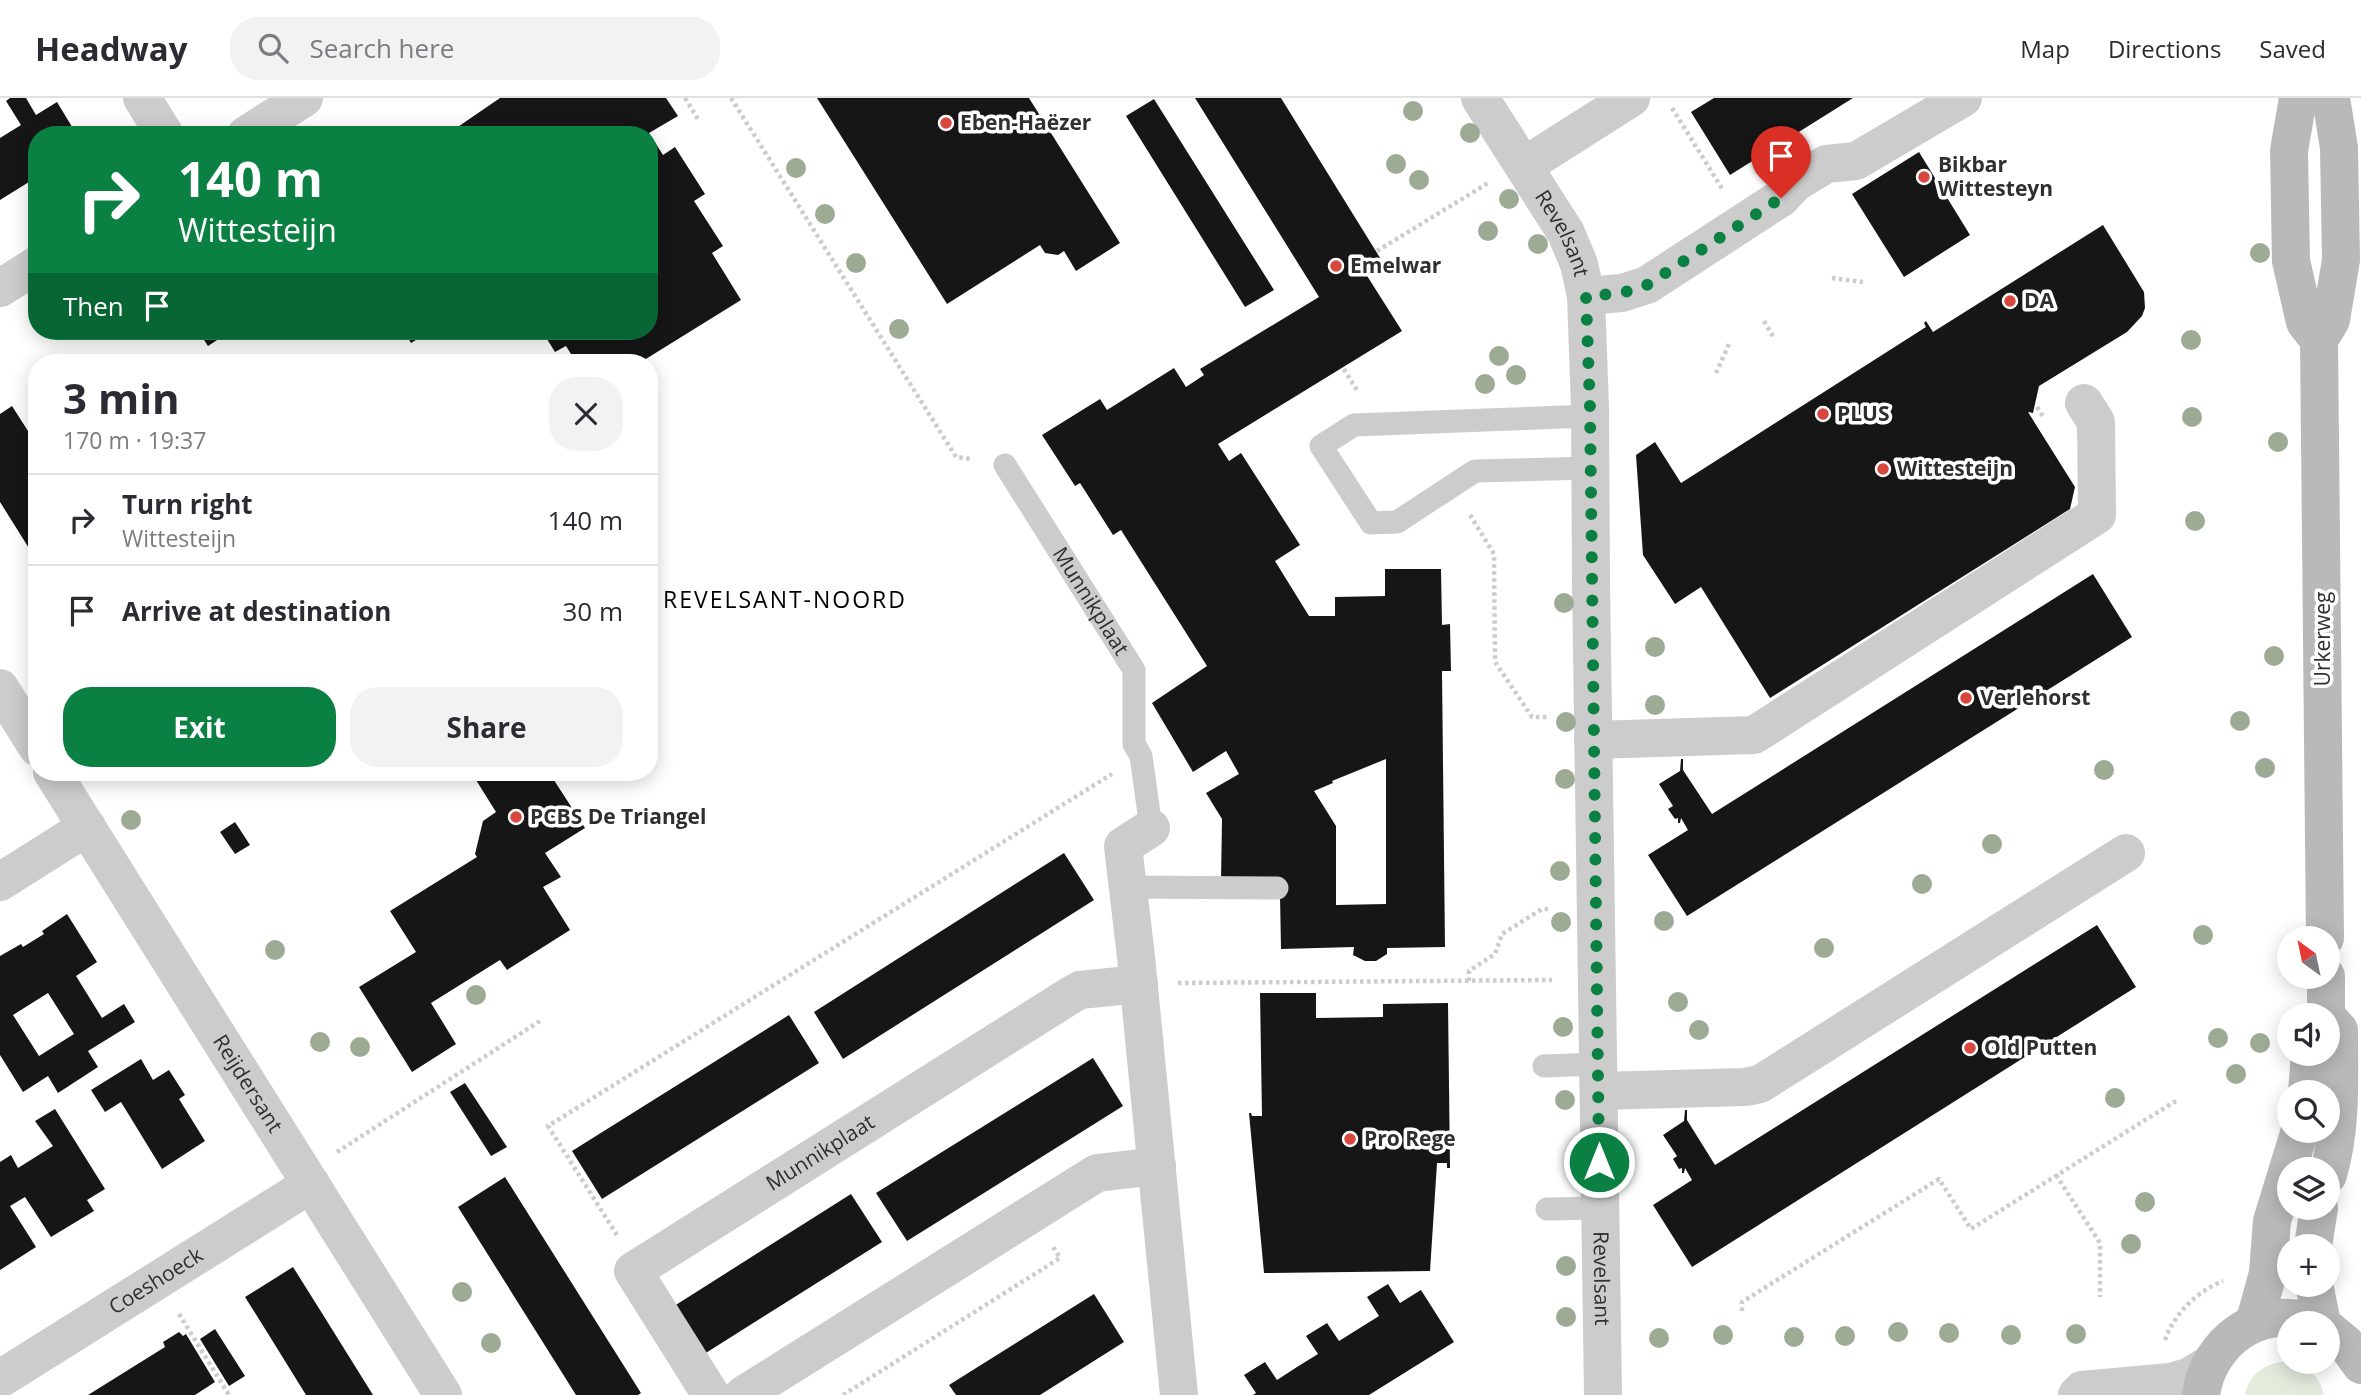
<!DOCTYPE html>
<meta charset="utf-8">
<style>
:root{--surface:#fff;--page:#f2f2f3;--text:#2b2b33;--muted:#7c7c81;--line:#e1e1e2;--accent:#0b8043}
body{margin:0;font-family:"Open Sans",sans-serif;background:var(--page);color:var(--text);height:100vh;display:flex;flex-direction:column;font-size:26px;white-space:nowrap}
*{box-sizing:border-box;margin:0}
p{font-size:23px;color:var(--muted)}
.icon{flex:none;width:38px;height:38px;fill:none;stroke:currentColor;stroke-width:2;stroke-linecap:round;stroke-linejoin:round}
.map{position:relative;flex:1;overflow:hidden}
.drawer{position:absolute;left:28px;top:256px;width:630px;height:427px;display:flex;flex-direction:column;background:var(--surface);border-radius:28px;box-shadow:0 4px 18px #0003}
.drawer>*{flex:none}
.top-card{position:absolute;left:28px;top:28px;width:630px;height:214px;border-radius:28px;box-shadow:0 4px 18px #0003;background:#0b8043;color:#fff;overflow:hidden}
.needle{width:46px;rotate:327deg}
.controls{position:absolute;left:2277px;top:828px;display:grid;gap:14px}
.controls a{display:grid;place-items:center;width:63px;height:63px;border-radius:50%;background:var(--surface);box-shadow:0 4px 18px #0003;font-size:35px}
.pin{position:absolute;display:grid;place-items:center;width:60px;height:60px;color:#fff;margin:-72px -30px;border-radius:50% 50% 50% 0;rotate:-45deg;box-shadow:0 0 7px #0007}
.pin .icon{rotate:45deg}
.me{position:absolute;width:77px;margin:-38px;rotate:0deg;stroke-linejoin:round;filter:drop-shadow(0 0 5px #0008)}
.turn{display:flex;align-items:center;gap:24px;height:147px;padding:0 35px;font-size:32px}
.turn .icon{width:91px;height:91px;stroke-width:2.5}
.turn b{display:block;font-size:49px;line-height:60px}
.then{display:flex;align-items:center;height:66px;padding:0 35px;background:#0003;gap:14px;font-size:26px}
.round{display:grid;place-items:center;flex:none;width:74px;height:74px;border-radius:28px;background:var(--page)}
.summary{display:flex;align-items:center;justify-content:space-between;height:119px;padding:0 35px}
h1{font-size:42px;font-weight:700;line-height:52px}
.primary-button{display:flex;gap:14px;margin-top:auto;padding:14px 35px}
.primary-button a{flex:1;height:80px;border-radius:28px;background:var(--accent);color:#fff;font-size:28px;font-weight:700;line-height:80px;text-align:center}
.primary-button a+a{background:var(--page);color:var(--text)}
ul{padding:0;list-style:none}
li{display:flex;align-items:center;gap:21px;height:91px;padding:0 35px;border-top:2px solid var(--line)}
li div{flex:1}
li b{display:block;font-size:26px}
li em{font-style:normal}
header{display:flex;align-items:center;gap:42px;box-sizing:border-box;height:98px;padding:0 35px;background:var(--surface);border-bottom:2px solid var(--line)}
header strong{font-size:33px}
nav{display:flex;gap:38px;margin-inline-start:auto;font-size:24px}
.search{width:490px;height:63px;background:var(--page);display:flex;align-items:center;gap:18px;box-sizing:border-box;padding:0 24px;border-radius:28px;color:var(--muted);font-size:26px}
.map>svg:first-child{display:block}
</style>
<header>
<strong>Headway</strong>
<div class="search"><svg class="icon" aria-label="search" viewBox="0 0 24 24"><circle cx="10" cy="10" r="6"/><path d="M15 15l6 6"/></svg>Search here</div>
<nav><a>Map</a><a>Directions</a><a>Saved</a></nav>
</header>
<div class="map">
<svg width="2361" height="1297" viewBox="0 0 2361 1297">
<rect width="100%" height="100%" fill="#fff"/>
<path fill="#e3ebdd" d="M2285,1263C2306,1266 2319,1276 2324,1297H2245C2249,1275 2265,1266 2285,1263Z"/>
<path fill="#161616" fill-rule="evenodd" d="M10,0H26L36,17L57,4L77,37H37V79L0,102V40L21,27L6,3Z
M500,0H666L678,18L649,35L663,57L675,49L705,96L694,103L723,148L712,155L741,202L641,264H576L566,248L555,254L542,233H649V37H446Z
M817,0H1029L1120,145L1076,173L1064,153L1058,157L1045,155L1040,147L947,206Z
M1195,0H1281L1382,163L1364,173L1402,233L1218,346L1229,363L1241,355L1300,447L1275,463L1309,518H1335V499L1385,498V471H1441L1442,527L1450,526L1451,573H1442L1445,849L1387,850V856L1376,863H1365L1353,857L1354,849L1281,851L1280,797L1221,783L1222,721L1206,695L1239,676L1226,653L1193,674L1152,605L1207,568L1121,432L1113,437L1080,385L1075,388L1042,337L1100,301L1107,312L1174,270L1186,289L1204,277L1200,271L1319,199ZM1386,661V806L1336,807V728L1314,693L1333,685L1332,683Z
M1714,0H1853L1730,77L1691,14Z
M1154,1L1274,192L1245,209L1126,18Z
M1919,54L1970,137L1904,179L1852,96Z
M2103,127L2144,194L2145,210L2142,218L2127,234L2039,288L2033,315L2028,314L2075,389L2070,411L1770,600L1701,489L1675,506L1643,457L1636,357L1655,344L1681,385L1926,229L1924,225L1926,223L1933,234Z
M198,233H231L208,248Z
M404,233H431L411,245Z
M12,308L37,347V463L0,404V316Z
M2093,476L2132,539L1687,818L1648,757L1688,732L1681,720L1680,725H1678V720L1675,721L1668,711L1673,708L1659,686L1680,673L1681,661H1683V672L1712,716Z
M471,674H539L543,680L550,676L585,730L545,755L561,779L543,789L570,832L507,872L500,862L431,905L456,946L412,974L359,889L416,854L390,813L477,759L475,756L483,723L496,714Z
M235,724L250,747L235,756L220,734Z
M1064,755L1094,802L843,961L814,914Z
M67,816L97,864L76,878L102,920L124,906L135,924L88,953L98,969L58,995L48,978L23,994L0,957V858L21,846L23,849L44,836L42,833ZM48,895L74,936L39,958L13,917Z
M2097,827L2136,889L1692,1169L1653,1107L1692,1082L1685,1070L1684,1075H1682V1070L1679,1071L1673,1061L1677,1058L1663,1037L1684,1023L1685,1012H1687V1022L1715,1067Z
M1260,895H1316V920L1383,919V906L1448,905L1450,1070H1447V1065H1437L1430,1173L1264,1175L1249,1015H1251L1252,1018H1262Z
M789,917L819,965L602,1101L572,1053Z
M1093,960L1123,1008L907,1143L876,1095Z
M141,961L153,982L169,972L185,997L179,1001L205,1043L162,1071L121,1004L105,1014L91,992Z
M465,985L507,1049L491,1058L450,994Z
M55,1011L105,1091L87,1102L94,1113L51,1139L25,1099L10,1108L36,1149L0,1172V1064L11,1057L18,1070L53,1048L35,1023Z
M505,1079L641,1295L638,1297H576L458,1109Z
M851,1096L882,1144L701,1258L671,1210Z
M293,1169L315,1204L373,1297H306L267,1234L245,1199Z
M1388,1186L1400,1205L1421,1192L1454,1244L1369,1297H1253L1256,1295L1244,1277L1265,1264L1277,1282L1297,1269L1318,1256L1306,1238L1327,1225L1339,1243L1379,1218L1367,1199Z
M1094,1196L1124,1244L1040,1297H956L949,1287Z
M215,1231L245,1278L229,1288L200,1241Z
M179,1234L183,1238L186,1236L215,1284L195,1297H88L165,1249L163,1244Z"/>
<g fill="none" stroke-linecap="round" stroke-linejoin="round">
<path stroke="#ccc" stroke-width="4.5" stroke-dasharray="3.5 3.5" stroke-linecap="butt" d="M685,0L699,23
M731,0L956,359L972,361
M1672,10L1723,92
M1986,100L1993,85
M1377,153L1488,85
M1832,180L1863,184
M1764,223L1774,240
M1344,271L1358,294
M1716,275L1730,244
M2037,309L2044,320
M1470,417L1494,456L1495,564L1532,619H1550
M1469,883V873L1495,856L1502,836L1542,811H1551
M1178,885L1552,882
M337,1054L540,923
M2056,1077L2100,1145V1199
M617,1137L548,1028L1112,676
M1742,1213V1204L1939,1081L1971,1131L2174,1004H2179
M179,1216L229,1297
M2165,1242C2174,1216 2197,1193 2223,1183
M843,1297L1060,1160L1053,1149"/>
<g stroke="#ccc" stroke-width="23">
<path d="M1590,318L1354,327L1321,348L1371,425L1397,424L1475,373L1590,370"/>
<path id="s1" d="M1005,367L1134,572V646L1141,658L1151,730"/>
<path d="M1129,789L1277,790"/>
<path d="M1544,968L1598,966"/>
<path d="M1547,1111L1600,1110"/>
</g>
<g stroke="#ccc" stroke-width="38">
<path d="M142,0L165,37"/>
<path id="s2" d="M1480,0L1566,135L1579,166L1586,198L1590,310L1591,484L1603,1297"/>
<path d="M246,37L304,0"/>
<path d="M1524,68L1631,0"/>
<path d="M0,190L37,167"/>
<path d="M1586,198L1622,195L1647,187L1781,100L1795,85L1826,66L1856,63L1963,0"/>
<path d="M0,590L37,649"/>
<path d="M1593,642L1754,637L2097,417L2096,324L2084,305"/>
<path id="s3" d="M52,674L443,1297"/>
<path d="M1151,730L1123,748L1136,859L1179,1297"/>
<path d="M0,784L87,729"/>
<path d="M1599,993L1745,989L1760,986L2126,755"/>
<path id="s4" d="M0,1281L311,1086"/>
<path id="s5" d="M711,1297L633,1173L1071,897L1080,892L1139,886"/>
<path d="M743,1297L1097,1075L1157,1068"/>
<path d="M2077,1297L2082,1292L2170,1284L2188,1279L2210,1266"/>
</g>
<path stroke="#b9b9b9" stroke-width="38" d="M2298,0L2289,53L2291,163L2305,224L2319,242
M2325,840L2319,242L2331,222L2341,162L2339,50L2331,0
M2326,878V917
M2328,920L2339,932C2339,982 2342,1029 2328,1077
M2307,994L2310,956
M2313,1148L2319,1110
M2314,1186L2322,1225
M2254,1226L2268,1175L2272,1123L2300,1032
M2328,1231L2346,1246L2361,1267
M2201,1297C2208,1244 2260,1205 2313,1225"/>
</g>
<g fill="#9dab95">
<circle cx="1413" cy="13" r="10"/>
<circle cx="1470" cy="35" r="10"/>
<circle cx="1396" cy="66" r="10"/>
<circle cx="796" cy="70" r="10"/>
<circle cx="1419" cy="82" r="10"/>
<circle cx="1509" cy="101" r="10"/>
<circle cx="825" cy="116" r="10"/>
<circle cx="1488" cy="133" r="10"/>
<circle cx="1538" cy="146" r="10"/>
<circle cx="2260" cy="155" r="10"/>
<circle cx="856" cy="165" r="10"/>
<circle cx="899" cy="231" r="10"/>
<circle cx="2191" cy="242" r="10"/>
<circle cx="1499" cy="258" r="10"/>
<circle cx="1516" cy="277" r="10"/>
<circle cx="1485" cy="286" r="10"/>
<circle cx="2192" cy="319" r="10"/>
<circle cx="2278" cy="344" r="10"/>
<circle cx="2195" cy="423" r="10"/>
<circle cx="1564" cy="505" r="10"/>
<circle cx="1655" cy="549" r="10"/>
<circle cx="2274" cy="558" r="10"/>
<circle cx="1655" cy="607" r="10"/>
<circle cx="2240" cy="623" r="10"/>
<circle cx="1566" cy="624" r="10"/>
<circle cx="2265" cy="670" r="10"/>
<circle cx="2104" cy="672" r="10"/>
<circle cx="1565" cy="681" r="10"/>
<circle cx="131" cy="722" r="10"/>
<circle cx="1992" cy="746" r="10"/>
<circle cx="1560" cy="773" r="10"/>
<circle cx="1922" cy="786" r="10"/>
<circle cx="1664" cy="823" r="10"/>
<circle cx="1561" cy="824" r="10"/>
<circle cx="2203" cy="837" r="10"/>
<circle cx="1824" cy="850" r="10"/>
<circle cx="275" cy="852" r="10"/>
<circle cx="476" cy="897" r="10"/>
<circle cx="1678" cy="904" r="10"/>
<circle cx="1563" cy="929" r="10"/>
<circle cx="1699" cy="932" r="10"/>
<circle cx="2218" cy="940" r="10"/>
<circle cx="320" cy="944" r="10"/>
<circle cx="2260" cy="945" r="10"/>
<circle cx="360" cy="949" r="10"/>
<circle cx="2236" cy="976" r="10"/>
<circle cx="2115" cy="1000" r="10"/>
<circle cx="1565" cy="1002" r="10"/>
<circle cx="2145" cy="1104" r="10"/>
<circle cx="2131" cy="1146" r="10"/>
<circle cx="1566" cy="1168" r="10"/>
<circle cx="462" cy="1194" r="10"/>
<circle cx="1566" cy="1219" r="10"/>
<circle cx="1898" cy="1234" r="10"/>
<circle cx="1949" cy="1235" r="10"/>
<circle cx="2076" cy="1236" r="10"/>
<circle cx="1723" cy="1237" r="10"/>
<circle cx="2011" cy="1237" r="10"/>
<circle cx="1845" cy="1238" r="10"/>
<circle cx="1794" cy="1239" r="10"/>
<circle cx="1659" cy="1240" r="10"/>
<circle cx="491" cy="1245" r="10"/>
</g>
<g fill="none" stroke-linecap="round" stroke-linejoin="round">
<path stroke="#0b8043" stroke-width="12" stroke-dasharray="0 21.6" d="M1599,1064L1590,310L1586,198L1622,195L1647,187L1781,100"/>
</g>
<g fill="#d8473e" stroke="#fff" stroke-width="2.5">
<circle cx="946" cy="25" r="7"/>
<circle cx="1924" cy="79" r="7"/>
<circle cx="1336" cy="168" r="7"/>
<circle cx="2010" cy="203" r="7"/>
<circle cx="1823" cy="316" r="7"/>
<circle cx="1883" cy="371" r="7"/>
<circle cx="1966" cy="600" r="7"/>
<circle cx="516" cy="719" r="7"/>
<circle cx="1970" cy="950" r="7"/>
<circle cx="1350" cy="1041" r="7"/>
</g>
<g text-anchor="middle" stroke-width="7" stroke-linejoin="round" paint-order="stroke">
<g font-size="21" font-weight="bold" fill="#2f2f2f" stroke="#fff" text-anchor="start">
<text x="960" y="32">Eben-Haëzer</text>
<text x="1938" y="74">Bikbar<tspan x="1938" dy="24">Wittesteyn</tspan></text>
<text x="1350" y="175">Emelwar</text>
<text x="2024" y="210">DA</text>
<text x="1837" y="323">PLUS</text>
<text x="1897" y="378">Wittesteijn</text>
<text x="1980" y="607">Verlehorst</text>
<text x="530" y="726">PCBS De Triangel</text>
<text x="1984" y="957">Old Putten</text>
<text x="1364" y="1048">Pro Rege</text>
</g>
<g font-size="21" fill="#2f2f2f" stroke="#fff">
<text dy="7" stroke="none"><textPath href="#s2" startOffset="159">Revelsant</textPath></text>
<text dy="7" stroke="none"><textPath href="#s1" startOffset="161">Munnikplaat</textPath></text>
<text transform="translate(2323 541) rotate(-90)" y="7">Urkerweg</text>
<text dy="7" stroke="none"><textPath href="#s3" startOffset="368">Reijdersant</textPath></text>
<text dy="7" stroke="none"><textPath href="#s5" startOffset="368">Munnikplaat</textPath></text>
<text dy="7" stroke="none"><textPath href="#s2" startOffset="1209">Revelsant</textPath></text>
<text dy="7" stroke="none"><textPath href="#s4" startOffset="184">Coeshoeck</textPath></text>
</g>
<g font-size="23" letter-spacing="2" fill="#000" stroke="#fff">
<text x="785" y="510">REVELSANT-NOORD</text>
</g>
</g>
</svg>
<div class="controls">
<a><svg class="needle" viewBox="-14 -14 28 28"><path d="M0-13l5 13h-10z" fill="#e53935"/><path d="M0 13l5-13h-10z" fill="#7c7c81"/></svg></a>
<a><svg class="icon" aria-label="sound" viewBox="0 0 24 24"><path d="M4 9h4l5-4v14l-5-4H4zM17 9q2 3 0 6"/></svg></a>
<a><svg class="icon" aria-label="search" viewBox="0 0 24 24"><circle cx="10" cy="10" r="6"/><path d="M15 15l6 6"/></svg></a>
<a><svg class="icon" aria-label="layers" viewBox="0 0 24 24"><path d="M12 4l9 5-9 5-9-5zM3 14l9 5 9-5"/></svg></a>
<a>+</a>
<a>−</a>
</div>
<div class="pin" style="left:1781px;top:100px;background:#d93025"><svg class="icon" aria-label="arrive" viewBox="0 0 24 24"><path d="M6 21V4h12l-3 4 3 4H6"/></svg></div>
<svg class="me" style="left:1599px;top:1064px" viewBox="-20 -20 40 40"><circle r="17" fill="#0b8043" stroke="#fff" stroke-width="3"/><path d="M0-11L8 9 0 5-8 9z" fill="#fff"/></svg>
<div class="top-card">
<div class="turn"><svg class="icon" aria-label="right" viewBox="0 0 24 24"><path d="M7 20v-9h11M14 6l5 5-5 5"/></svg><div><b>140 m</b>Wittesteijn</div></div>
<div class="then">Then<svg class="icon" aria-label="arrive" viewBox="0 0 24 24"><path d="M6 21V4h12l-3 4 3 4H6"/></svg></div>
</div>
<section class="drawer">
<div class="summary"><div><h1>3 min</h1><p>170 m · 19:37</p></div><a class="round"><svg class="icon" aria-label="close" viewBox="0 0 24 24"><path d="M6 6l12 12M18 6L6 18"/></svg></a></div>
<ul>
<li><svg class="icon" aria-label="right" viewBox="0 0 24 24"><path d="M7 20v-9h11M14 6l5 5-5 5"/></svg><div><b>Turn right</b><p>Wittesteijn</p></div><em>140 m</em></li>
<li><svg class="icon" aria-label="arrive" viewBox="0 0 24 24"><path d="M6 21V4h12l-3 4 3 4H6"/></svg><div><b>Arrive at destination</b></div><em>30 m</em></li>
</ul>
<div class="primary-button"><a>Exit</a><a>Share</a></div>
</section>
</div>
